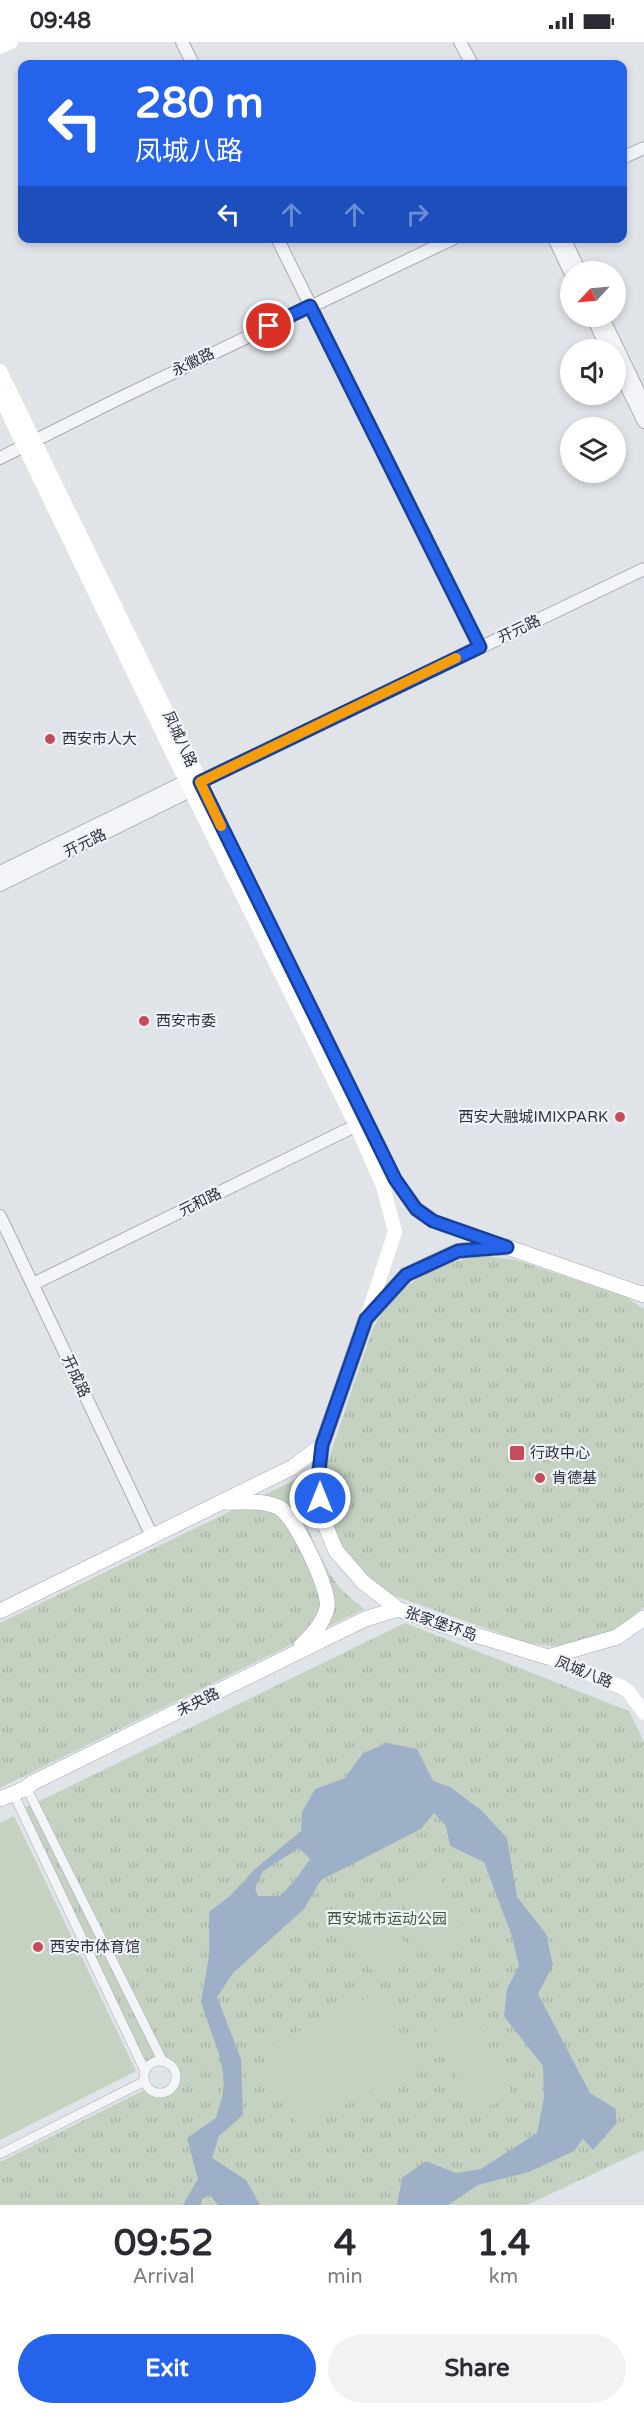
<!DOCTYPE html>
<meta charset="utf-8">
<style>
:root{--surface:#fff;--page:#f2f2f3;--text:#2b2b33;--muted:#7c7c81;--accent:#2563eb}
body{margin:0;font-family:"Varela Round","Noto Sans SC",sans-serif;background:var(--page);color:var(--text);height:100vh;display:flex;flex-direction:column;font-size:22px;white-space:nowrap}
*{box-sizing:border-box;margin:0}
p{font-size:20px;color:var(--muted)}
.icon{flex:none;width:33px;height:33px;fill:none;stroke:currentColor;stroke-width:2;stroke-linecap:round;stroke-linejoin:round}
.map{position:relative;height:2163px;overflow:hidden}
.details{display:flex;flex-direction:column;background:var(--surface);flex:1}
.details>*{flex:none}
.banner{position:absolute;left:18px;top:18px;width:609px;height:183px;border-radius:12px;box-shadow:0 3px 9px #0003;background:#2563eb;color:#fff;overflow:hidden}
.needle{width:39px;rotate:244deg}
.tools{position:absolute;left:560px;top:219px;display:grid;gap:12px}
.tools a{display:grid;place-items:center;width:66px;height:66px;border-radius:50%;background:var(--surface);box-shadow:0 3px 9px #0003;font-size:30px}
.pin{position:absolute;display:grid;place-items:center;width:51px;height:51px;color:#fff;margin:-26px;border:3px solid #fff;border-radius:50%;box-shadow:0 2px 6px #0007}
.me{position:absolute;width:66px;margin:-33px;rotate:0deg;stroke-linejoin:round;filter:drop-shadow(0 0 4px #0008)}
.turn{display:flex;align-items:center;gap:21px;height:126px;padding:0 18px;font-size:27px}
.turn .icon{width:78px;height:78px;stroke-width:2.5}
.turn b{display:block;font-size:42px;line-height:51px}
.lanes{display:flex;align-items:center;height:57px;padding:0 18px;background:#0003;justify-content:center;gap:30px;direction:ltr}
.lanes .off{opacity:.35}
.eta{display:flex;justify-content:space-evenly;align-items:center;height:102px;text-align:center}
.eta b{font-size:36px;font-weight:700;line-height:42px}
.cta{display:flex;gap:12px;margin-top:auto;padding:12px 18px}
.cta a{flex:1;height:69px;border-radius:36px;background:var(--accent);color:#fff;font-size:24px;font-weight:700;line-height:69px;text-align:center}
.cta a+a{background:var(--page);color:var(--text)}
.status{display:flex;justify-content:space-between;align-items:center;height:42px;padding:0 30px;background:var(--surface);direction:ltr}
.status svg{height:16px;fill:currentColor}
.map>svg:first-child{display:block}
</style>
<div class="status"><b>09:48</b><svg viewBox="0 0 49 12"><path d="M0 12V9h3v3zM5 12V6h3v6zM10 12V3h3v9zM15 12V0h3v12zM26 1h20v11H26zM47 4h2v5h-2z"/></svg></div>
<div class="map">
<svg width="644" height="2163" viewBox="0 0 644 2163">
<defs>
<pattern id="park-tufts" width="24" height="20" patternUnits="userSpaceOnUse" patternTransform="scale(1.5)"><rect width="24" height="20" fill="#c5d2c2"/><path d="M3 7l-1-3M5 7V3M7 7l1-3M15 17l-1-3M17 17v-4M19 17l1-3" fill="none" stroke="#a9b5a8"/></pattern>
</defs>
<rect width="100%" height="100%" fill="#e0e3e8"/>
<path fill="url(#park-tufts)" d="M480,1214L516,1218L626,1255L644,1267V1565L616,1588L573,1603L552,1604L527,1601L389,1552C342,1521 321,1478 327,1422L372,1288C395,1244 432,1222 480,1214Z
M303,1434C296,1467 316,1510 334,1538C341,1549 354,1558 364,1567L0,1746V1581Z
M405,1581L629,1669L644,1700V2108L527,2163H0V2120L144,2048C156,2055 162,2055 175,2050C182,2035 178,2015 157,2016C152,2016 144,2020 139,2022L17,1770Z"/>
<path fill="#c5d2c2" d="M14,1774L136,2029L0,2098V1781Z
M435,1825L465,1889L428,1908L395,1844Z
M380,1851L409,1910L372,1928L344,1870Z
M381,1949L417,2026L299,2086L260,2008Z
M472,1970L512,2053L475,2072L435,1987Z"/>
<path fill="#9db0c7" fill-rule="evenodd" d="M387,1701L417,1707L433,1739L450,1745L481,1768L507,1796L517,1855L546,1892L553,1923L538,1952L590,2051L616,2067V2082L593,2108L583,2097L574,2109L529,2130L478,2143L448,2163H397L402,2136L426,2119L456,2131L481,2127L537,2091L544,2056L543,2024L504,1974L507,1947L519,1924L512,1894L484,1820L450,1804L446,1784L434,1771L421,1787L321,1838L304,1867L233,1931L217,1955L241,2017L243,2073L219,2094L212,2116L246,2138L260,2163H218L210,2153L202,2157L201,2163H183L198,2137L187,2096L216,2076L224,2048L223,2031L220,2015L201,1960L209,1914V1870L230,1854L255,1827L301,1789L302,1770L315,1747L345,1736L363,1711ZM299,1806L310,1817L296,1837L280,1854H258L255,1846L263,1829Z"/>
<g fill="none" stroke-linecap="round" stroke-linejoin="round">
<defs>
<path id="minor" d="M27,1747L163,2020
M13,1751L145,2029
M144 2035a16 16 0 1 1 32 0a16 16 0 1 1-32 0Z
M0,2112L145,2039"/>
<path id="tertiary" d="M182,0L193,22
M460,0L472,22
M622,116L644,106
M277,196L480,605
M554,196L570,230
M564,196L580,230
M592,274L608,308
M602,274L644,361
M615,321L644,380
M0,416L114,359L454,196
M0,830L186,739L196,740
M0,843L190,749L200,740L644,527
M0,1174L152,1494
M33,1242L363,1080"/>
<path id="primary" d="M644,1253L507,1205L458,1209L406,1233L366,1277L322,1403L318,1438L321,1473L336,1509L363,1540L398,1567L439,1582L548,1615L617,1595L644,1576
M224,1460C241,1461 264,1457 280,1466C295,1475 331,1549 327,1566C323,1582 312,1593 301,1604
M0,1569L293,1425L322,1403
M0,1757C10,1752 25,1749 32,1741L365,1577L398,1567"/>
</defs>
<use href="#minor" stroke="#a6aab2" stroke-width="10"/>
<use href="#tertiary" stroke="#a6aab2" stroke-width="14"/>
<use href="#primary" stroke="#a0a7b3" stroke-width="16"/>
<use href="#minor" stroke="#f3f4f7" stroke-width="9"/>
<use href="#tertiary" stroke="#f3f4f7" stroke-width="12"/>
<path stroke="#fff" stroke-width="14" d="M0,5L11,0
M0,329L395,1137L416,1168L433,1179L505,1205
M0,354L186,739L356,1083L383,1144L395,1190L367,1275
M548,1615L622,1645L629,1650L644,1671"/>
<use href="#primary" stroke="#fff" stroke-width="15"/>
</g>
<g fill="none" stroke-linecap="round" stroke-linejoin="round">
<defs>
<path id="route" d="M269,284L310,264L480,605L200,740L395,1137L416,1167L433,1179L507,1205L458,1209L406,1233L366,1277L322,1403L318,1438L320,1456"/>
</defs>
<use href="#route" stroke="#184099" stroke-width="15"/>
<use href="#route" stroke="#2563eb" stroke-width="10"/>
<path stroke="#f59e0b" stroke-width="10" d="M221,784L200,740L456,616"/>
</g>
<g fill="#c74c5b" stroke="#f0f2f6" stroke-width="2">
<circle cx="50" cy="697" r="6"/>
<circle cx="144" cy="979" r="6"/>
<circle cx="620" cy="1075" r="6"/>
<rect x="509" y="1403" width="16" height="16" rx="3"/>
<circle cx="540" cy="1436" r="6"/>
<circle cx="38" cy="1905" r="6"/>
</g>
<g text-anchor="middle" stroke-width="4.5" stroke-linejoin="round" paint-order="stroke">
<g font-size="15" fill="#2a313f" stroke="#f0f2f6">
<text transform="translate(193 320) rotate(-26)" y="5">永徽路</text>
<text transform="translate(519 587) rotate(-25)" y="5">开元路</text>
<text transform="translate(180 697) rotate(65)" y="5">凤城八路</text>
<text transform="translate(85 801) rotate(-26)" y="5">开元路</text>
<text transform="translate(200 1160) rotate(-26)" y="5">元和路</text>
<text transform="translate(76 1334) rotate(65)" y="5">开成路</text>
<text transform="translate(441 1582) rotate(19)" y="5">张家堡环岛</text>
<text transform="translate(584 1630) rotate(22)" y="5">凤城八路</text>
<text transform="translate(198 1660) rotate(-26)" y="5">未央路</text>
</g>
<g font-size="15" fill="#2a313f" stroke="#f0f2f6" text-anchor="start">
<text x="62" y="702">西安市人大</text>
<text x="156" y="984">西安市委</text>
<text x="608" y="1080" text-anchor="end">西安大融城IMIXPARK</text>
<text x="530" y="1416">行政中心</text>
<text x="552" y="1441">肯德基</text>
<text x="50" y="1910">西安市体育馆</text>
</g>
<g font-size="15" fill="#3d5a38" stroke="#f0f2f6">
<text x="387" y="1882">西安城市运动公园</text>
</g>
</g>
</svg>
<div class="tools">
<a><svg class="needle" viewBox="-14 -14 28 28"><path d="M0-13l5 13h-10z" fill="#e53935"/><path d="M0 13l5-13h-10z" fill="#7c7c81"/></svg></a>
<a><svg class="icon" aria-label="sound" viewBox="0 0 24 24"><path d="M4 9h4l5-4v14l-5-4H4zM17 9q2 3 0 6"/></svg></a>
<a><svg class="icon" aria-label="layers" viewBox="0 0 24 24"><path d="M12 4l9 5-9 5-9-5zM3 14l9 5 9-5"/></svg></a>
</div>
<div class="pin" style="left:269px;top:284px;background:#d93025"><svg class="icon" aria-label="arrive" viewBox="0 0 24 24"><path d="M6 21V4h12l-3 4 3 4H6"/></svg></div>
<svg class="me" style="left:320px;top:1456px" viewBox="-20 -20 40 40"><circle r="17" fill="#2563eb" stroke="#fff" stroke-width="3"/><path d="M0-11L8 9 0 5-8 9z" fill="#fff"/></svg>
<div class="banner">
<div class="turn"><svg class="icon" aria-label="left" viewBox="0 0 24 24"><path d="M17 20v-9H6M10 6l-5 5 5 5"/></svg><div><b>280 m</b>凤城八路</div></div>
<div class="lanes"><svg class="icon" aria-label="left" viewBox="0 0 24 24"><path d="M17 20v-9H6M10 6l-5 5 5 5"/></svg><svg class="icon off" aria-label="ahead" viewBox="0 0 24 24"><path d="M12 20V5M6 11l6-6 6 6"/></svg><svg class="icon off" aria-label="ahead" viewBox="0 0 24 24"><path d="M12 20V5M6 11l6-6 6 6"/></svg><svg class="icon off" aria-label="right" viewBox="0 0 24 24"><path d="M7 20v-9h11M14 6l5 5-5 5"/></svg></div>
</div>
</div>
<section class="details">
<div class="eta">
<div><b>09:52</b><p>Arrival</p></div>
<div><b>4</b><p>min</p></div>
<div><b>1.4</b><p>km</p></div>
</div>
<div class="cta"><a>Exit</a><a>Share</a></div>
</section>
